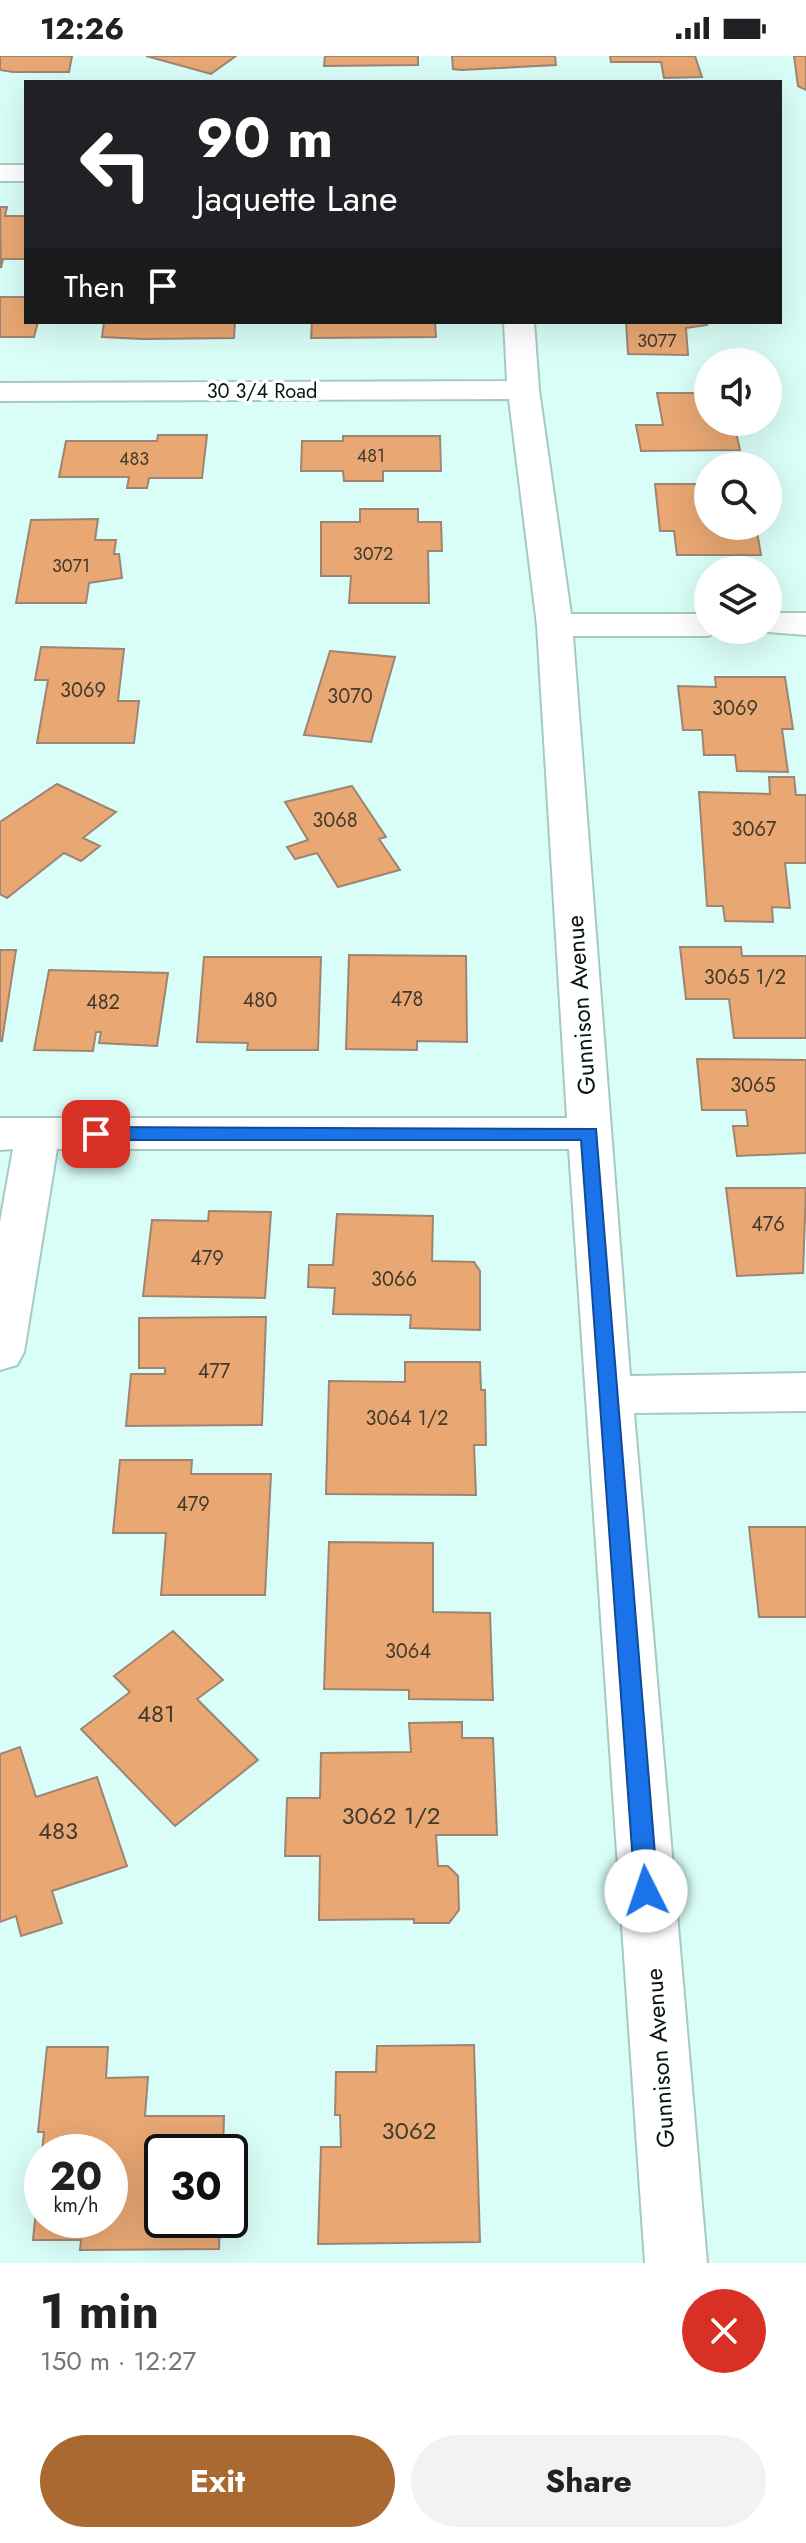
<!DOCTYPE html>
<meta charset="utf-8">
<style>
:root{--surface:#fff;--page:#f2f2f2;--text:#202124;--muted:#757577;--accent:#a96931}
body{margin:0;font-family:Jost,sans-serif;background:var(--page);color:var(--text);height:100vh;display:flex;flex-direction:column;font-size:30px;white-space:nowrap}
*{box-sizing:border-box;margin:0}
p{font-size:26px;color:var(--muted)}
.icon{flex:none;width:44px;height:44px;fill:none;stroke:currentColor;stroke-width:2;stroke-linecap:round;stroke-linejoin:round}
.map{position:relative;height:2207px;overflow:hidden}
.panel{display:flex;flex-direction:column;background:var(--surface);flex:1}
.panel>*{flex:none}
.banner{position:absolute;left:24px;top:24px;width:758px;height:244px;border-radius:0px;box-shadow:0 8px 32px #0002;background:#202124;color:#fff;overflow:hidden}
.tools{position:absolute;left:694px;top:292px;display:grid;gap:16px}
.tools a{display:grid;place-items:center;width:88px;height:88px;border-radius:50%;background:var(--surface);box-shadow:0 8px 32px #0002;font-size:40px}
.speed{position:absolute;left:24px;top:2078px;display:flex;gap:16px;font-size:40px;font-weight:700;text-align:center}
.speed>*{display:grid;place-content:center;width:104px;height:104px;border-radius:50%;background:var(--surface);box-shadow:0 8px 32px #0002;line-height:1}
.speed small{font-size:20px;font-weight:400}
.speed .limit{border:4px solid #111;border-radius:12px;background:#fff;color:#111}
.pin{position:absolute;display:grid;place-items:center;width:68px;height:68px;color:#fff;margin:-34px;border-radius:16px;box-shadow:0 4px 12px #0006}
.me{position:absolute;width:88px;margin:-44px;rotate:356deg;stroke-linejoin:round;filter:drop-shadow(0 0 6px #0008)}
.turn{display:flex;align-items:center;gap:28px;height:168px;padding:0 40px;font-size:36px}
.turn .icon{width:104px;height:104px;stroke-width:2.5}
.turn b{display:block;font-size:56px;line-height:68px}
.then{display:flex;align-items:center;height:76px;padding:0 40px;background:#0003;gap:16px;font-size:30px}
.round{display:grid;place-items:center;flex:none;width:84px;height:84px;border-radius:42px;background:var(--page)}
.headline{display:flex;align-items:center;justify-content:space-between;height:136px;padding:0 40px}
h1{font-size:48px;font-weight:700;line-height:60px}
.primary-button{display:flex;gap:16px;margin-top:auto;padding:16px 40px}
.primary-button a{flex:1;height:92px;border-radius:48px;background:var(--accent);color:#fff;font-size:32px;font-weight:700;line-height:92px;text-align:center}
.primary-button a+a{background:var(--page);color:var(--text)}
.status{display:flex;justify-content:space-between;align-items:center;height:56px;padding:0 40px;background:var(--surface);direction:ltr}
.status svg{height:22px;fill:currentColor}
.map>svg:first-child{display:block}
</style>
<div class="status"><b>12:26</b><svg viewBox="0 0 49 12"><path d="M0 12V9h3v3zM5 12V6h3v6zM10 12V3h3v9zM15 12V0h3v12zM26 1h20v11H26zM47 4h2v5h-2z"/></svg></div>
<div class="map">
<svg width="806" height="2207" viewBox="0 0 806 2207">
<rect width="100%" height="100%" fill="#d9fef7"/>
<path fill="#e8a773" stroke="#9d8573" stroke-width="2" fill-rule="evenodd" d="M0,0H72L69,16H13L0,14Z
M146,0H236L211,18Z
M325,0H418V9L324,10Z
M452,0H555L556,9L461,14L453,13Z
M610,0H695L702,21L664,22L661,6H611Z
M794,0H806V34L798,30Z
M0,151H7L5,160H26V203H3L1,212Z
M0,241H26V266H38L34,281H0Z
M104,266H235L234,282L143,283L102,281Z
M312,266H435L436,281L311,282Z
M626,266H706L707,269L686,272L688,299L628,298Z
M657,337H708V366L734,367L740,394L641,395L636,369H663Z
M158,379H207L202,422H149L147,432H127L129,421H59L66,385H157Z
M343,380H440L441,415H383V425H344L343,415H301L302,385H343Z
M655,428H708V470H756L761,499H677L674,475H660Z
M360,453H418V466H441L442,495H428L429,547H349L351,520H321V466H360Z
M98,463L95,484H116L114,498H119L122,522L89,527L86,547H16L31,464Z
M41,591L124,593L118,645H139L134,687H37L48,624H35Z
M330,595L395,601L371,686L304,679Z
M715,621H785L793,673H782L788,716L737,715L735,699H704L702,674H683L678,630L716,631Z
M769,721H794L796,739H806V807H785L790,852L772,851L773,866L725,865L723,850H707L699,736L770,738Z
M57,728L116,756L83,782L100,790L81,805L64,797L7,842L0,838V766Z
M352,730L386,781L379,783L400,814L338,831L317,797L295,803L287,791L308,784L285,746Z
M680,891H741L742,900H806V982H734L729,943H686Z
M0,894H16L2,985H0Z
M349,899L466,900L467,986L417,985V994L346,993Z
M204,901H321L318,994H247L248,987L197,986Z
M49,914L168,917L157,990L99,987L101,976H96L93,995L34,994Z
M697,1003L806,1004V1097L737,1100L733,1070H748L746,1054H702Z
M726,1132H806L803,1217L737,1220Z
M209,1155L271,1156L265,1242L143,1240L152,1164L208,1165Z
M337,1158L433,1160L432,1205L474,1206L480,1215V1274L410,1272L411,1259L333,1258L335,1232L308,1231L309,1209H333Z
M266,1261L262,1369L126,1370L131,1318H165V1312H139V1262Z
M405,1306H480L481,1334H485L486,1389H474L476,1439L326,1438L329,1325L405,1326Z
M120,1404H192L191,1418H271L265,1539H161L166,1477H113Z
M749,1471H806V1561H759Z
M329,1486L433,1487V1556L490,1557L493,1644L409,1643V1634L324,1633Z
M173,1575L223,1624L197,1643L258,1704L175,1770L81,1673L130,1636L114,1620Z
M462,1666V1682H493L497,1779H436L438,1810H448L458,1820L459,1854L449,1867H414V1863L319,1864L320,1800H285L287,1742H320L321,1697L411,1696L409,1667Z
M20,1691L36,1741L97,1721L127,1810L52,1835L62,1867L21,1880L16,1860L0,1866V1698Z
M474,1989L480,2186L318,2188L321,2091H341L340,2059H335L336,2016H376L377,1990Z
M47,1991H108L106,2022L148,2021L145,2060H224L223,2096H162V2164H220L219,2193L80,2194L81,2184H33L44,2076H38ZM42,2096H110V2164H42Z"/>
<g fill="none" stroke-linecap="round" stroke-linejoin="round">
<defs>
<path id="minor" d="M0,109H26V125H0Z
M504,266H534L539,334L571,558H708V574H722L708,580H573L630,1320L806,1317V1355L634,1357L707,2207H645L569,1093H57L24,1296L17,1309L0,1314V1166L13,1093L0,1094V1062H567L537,569L509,343L0,345V327L507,325Z
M768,557H806V579L756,575L768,574Z"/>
</defs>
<use href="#minor" stroke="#a6cac3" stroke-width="4"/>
<use href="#minor" fill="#fff" fill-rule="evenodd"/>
</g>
<path fill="#1a73e8" stroke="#114b97" stroke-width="2" d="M96,1071L596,1073L658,1835L655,1843L646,1846L638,1843L635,1835L581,1084H96L87,1078Z"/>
<g text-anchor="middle" stroke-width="7" stroke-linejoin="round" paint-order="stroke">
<g font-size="18" fill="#403a2c">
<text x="657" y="291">3077</text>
<text x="371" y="406">481</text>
<text x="134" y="409">483</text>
<text x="373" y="504">3072</text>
<text x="71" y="516">3071</text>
</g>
<g font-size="20" fill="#081614" stroke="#fff">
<text x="262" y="342">30 3/4 Road</text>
</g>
<g font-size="20" fill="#403a2c">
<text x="83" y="641">3069</text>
<text x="350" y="647">3070</text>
<text x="735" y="659">3069</text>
<text x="335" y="771">3068</text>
<text x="754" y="780">3067</text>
<text x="745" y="928">3065 1/2</text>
<text x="407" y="950">478</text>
<text x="260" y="951">480</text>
<text x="103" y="953">482</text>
<text x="753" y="1036">3065</text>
<text x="768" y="1175">476</text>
<text x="207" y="1209">479</text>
<text x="394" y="1230">3066</text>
<text x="214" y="1322">477</text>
<text x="407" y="1369">3064 1/2</text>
<text x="193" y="1455">479</text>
<text x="408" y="1602">3064</text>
</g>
<g font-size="24" fill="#081614" stroke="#fff">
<text transform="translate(581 949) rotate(-94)" y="8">Gunnison Avenue</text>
<text transform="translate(660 2002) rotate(-94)" y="8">Gunnison Avenue</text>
</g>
<g font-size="24" fill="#403a2c">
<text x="156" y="1666">481</text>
<text x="391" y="1768">3062 1/2</text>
<text x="58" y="1783">483</text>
<text x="409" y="2083">3062</text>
</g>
</g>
</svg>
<div class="tools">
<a><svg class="icon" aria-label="sound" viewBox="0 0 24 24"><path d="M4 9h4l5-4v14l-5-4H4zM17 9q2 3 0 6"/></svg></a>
<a><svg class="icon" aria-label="search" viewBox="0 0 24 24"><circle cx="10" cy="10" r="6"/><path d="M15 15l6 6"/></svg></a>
<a><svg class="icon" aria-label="layers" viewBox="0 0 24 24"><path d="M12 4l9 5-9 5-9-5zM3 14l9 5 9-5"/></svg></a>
</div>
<div class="speed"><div>20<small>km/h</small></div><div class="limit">30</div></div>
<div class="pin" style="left:96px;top:1078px;background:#d93025"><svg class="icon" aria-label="arrive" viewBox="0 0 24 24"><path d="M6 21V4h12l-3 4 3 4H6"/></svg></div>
<svg class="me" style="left:646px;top:1835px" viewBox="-20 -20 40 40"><circle r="19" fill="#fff"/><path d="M0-13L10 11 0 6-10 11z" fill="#1a73e8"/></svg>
<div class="banner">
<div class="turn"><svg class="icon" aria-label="left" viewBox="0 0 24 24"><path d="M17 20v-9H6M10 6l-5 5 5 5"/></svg><div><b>90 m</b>Jaquette Lane</div></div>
<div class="then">Then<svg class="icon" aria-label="arrive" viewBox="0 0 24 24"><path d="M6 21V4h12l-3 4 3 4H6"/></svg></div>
</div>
</div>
<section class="panel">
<div class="headline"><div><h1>1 min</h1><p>150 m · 12:27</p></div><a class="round" style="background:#d93025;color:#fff"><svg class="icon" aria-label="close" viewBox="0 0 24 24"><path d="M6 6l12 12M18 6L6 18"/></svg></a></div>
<div class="primary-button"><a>Exit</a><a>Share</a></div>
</section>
